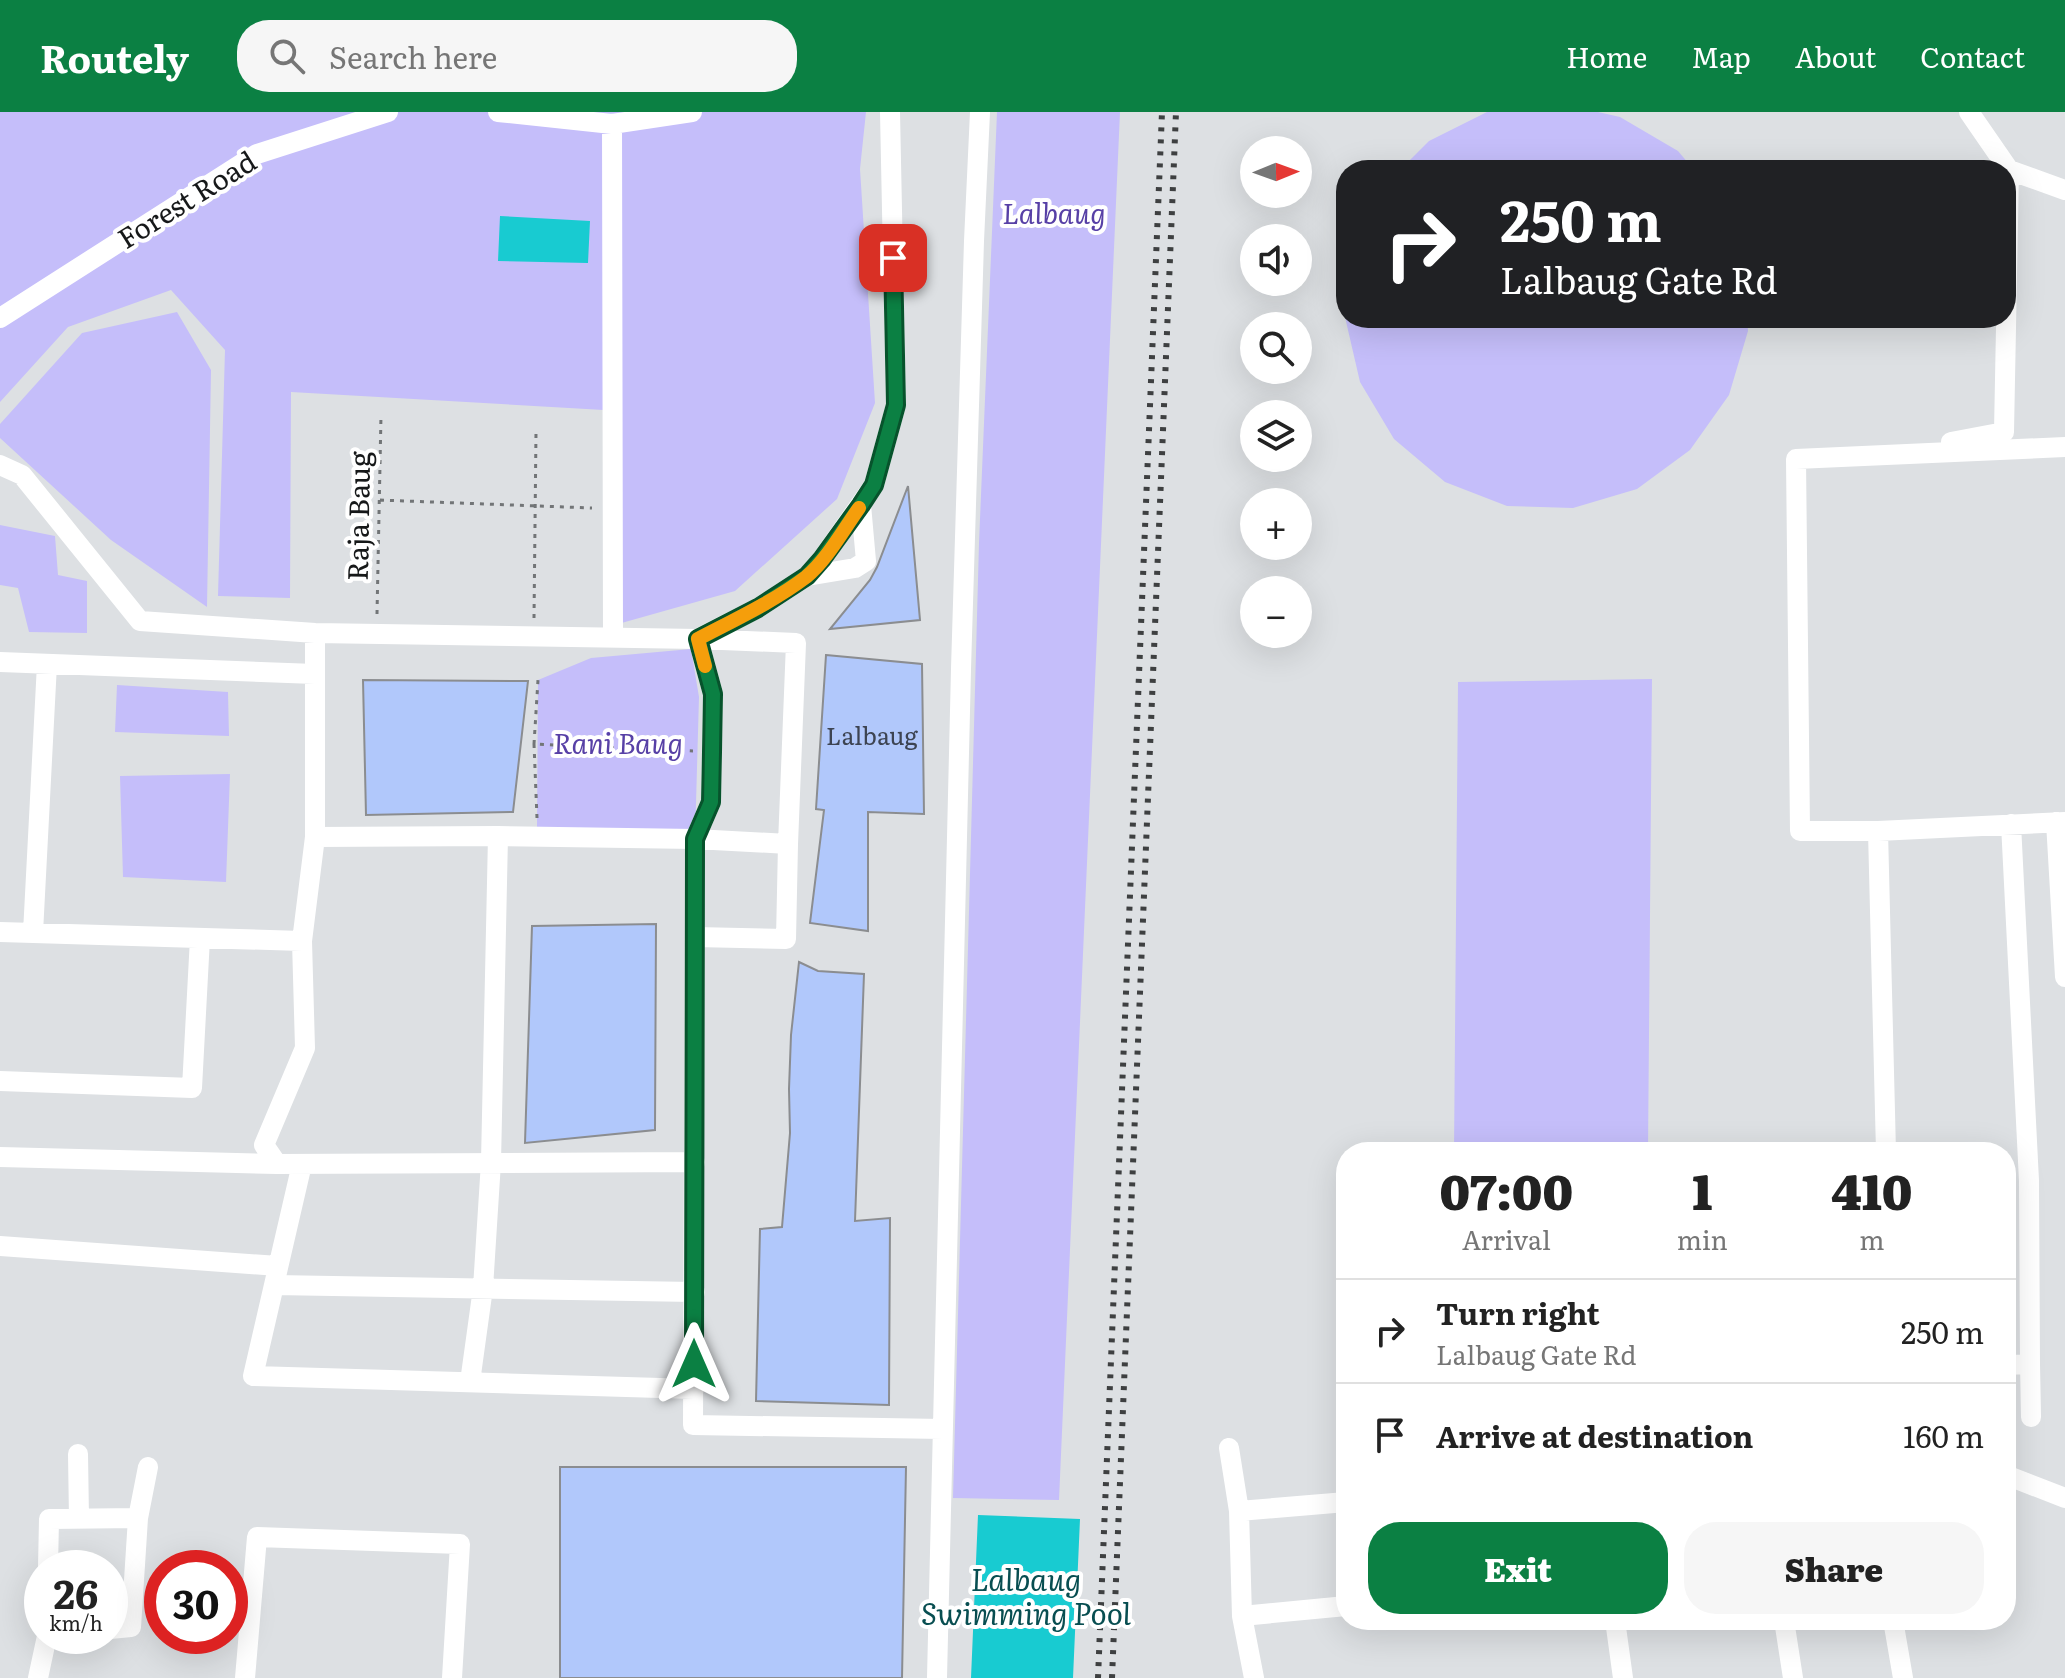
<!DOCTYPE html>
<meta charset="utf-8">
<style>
:root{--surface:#fff;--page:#f6f6f6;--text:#222;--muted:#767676;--line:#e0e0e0;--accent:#0b8043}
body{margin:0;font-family:Literata,serif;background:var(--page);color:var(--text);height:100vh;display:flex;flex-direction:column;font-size:30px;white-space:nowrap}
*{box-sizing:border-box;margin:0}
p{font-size:26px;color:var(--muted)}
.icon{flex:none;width:44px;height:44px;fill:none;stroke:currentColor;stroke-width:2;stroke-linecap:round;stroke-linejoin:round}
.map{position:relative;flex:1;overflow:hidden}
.side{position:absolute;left:1336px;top:1030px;width:680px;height:488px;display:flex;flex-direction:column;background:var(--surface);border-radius:32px;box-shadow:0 8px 32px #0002}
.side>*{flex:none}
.top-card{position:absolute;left:1336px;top:48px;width:680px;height:168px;border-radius:32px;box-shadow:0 8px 32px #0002;background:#202124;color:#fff;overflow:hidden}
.needle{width:52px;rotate:89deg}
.controls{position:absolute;left:1240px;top:24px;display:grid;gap:16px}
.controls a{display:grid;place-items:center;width:72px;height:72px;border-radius:50%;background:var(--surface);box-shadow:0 8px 32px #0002;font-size:40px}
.speed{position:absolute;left:24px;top:1438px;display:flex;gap:16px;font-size:40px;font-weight:700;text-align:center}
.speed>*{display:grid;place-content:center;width:104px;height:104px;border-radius:50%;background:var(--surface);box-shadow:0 8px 32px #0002;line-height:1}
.speed small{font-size:20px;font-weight:400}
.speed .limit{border:12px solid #d22;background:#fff;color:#111}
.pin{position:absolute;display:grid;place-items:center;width:68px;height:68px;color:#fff;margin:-34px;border-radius:16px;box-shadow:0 4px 12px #0006}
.me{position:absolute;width:88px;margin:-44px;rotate:0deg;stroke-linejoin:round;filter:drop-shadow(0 0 6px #0008)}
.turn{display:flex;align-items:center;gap:28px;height:168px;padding:0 32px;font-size:36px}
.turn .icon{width:104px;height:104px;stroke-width:2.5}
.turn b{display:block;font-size:56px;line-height:68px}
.eta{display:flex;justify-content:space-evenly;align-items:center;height:136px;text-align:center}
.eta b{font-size:48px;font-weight:800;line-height:56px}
.button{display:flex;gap:16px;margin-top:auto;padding:16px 32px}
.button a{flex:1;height:92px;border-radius:32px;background:var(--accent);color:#fff;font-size:32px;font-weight:800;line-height:92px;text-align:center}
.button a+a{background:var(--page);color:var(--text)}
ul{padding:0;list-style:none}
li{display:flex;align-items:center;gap:24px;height:104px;padding:0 32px;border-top:2px solid var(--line)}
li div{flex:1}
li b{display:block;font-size:30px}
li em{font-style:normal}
header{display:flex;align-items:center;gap:48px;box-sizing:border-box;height:112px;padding:0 40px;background:var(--accent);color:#fff}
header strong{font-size:38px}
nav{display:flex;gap:44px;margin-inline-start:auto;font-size:28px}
.search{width:560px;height:72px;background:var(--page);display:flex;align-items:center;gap:20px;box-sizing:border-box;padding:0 28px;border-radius:32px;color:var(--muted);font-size:30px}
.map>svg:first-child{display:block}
</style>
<header>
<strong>Routely</strong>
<div class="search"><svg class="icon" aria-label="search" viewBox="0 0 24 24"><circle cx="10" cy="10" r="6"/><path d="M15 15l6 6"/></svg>Search here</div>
<nav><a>Home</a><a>Map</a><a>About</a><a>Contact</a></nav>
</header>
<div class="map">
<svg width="2065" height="1566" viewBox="0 0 2065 1566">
<rect width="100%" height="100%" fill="#dde0e3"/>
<path fill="#c5befa" d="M0,0H866L860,57L875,291L837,387L735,479L618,512L621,299L291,280L290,486L218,484L225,238L171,178L68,215L0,290Z
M997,0H1120L1059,1388L953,1386L979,431Z
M1487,0H1598L1620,5L1678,39L1694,58H1400L1429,29Z
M1346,196V206H1747L1748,219L1729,283L1690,338L1637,377L1573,396L1507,394L1445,370L1394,327L1360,270L1345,205Z
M177,200L211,258L207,495L111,428L0,326V312L82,221Z
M0,413L55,424L58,463L87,469V521L29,520L18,476L0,473Z
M691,537L699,585L695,727L537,715L538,568L591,546Z
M1652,567L1648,1040H1454L1458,570Z
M117,573L228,580L229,624L115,620Z
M230,662L226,770L123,765L120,664Z"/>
<path fill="#18cbd1" d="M500,104L590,109L588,151L498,149Z
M978,1403L1080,1407L1073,1566H971Z"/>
<path fill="#b1c8fb" stroke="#8b8d90" stroke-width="2" d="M908,374L920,508L830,517L870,468L877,455Z
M826,543L922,552L924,702L868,700V819L810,811L824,698L816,697Z
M363,568L528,569L513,700L366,703Z
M656,812L655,1018L525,1031L532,814Z
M799,850L818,859L864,862L855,1109L890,1106L889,1293L756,1289L760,1117L782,1115L790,1021L789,977L791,923Z
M560,1355H906L902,1566H560Z"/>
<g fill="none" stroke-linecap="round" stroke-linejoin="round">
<path stroke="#727577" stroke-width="3" stroke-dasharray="4 6" stroke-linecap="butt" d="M380,388L592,396
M377,502L381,303
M534,506L536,320
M534,632L538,568
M537,706L534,632L693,639"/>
<path stroke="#fff" stroke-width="20" d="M498,0L612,12L692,0
M1969,0L2009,58
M612,12L613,526
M0,206L257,42L388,0
M1951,330L2004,320L2009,58L2065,78
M2065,335L1796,347L1800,719H1878L2065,710
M0,353L22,363L140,509L315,521L698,527L796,531L788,732L695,727L711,690L712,640L713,582L698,527
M807,464L855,456L866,449L861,393
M315,521V725
M701,525L758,496L807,464L822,447L874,373L896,293L890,0
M0,550L315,562
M2056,710L2065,865
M2011,712L2029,1069L2030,1252
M1878,719L1886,1040
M0,820L302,829
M33,821L47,552
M695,825L786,827L788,732
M0,969L192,976L200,826
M0,1045L277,1052
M695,1050L277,1052L264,1033L305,936L302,829L315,725L498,724L695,727L693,1313L943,1317
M302,1052L274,1173L695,1180
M0,1134L278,1154
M274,1173L253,1264L694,1277
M2006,1253L2030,1252L2031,1305
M470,1270L483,1176L491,1050L498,724
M1229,1336L1239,1399L1242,1504L1254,1566
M78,1342L79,1407
M2006,1363L2065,1386
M1239,1399L1346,1390
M138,1406L148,1355
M48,1456L49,1407L138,1406L131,1515L110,1517
M1242,1504L1346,1494
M1615,1508L1623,1566
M1784,1508L1793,1566
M1893,1508L1903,1566
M38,1566L47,1524
M245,1566L257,1425L460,1432L452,1566
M937,1566L961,557L974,129L980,0"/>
<path stroke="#3e4041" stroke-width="6" stroke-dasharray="4 8" stroke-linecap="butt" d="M1098,1566L1162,0
M1112,1566L1176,0"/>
</g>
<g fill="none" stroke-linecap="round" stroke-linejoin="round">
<defs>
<path id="route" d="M694,1252L695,727L711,690L712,640L713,582L698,527L758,496L807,464L822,447L861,393L874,373L896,293L893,146"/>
</defs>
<use href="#route" stroke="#07532c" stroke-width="20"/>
<use href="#route" stroke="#0b8043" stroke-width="14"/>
<path stroke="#f59e0b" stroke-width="14" d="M705,554L698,527C734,508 773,490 806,465C826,449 844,417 859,396"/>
</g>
<g text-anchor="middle" stroke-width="8" stroke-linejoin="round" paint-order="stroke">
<g font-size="24" fill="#3d4452">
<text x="872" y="633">Lalbaug</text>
</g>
<g font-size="28" fill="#161819" stroke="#fff">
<text transform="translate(187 88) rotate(-32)" y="10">Forest Road</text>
<text transform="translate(359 404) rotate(-89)" y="10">Raja Baug</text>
</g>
<g font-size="28" font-style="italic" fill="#5740a6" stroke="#fff">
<text x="1054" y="112">Lalbaug</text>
<text x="618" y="642">Rani Baug</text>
</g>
<g font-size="30" font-style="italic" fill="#084e51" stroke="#fff">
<text x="1026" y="1479">Lalbaug<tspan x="1026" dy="34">Swimming Pool</tspan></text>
</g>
</g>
</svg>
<div class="controls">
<a><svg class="needle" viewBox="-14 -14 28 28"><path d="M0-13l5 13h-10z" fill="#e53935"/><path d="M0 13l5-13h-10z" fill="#767676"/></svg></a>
<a><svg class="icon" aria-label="sound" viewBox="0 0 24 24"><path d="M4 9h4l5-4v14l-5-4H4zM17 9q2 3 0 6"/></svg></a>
<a><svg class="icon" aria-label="search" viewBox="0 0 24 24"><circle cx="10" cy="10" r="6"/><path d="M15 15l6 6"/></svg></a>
<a><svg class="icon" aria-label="layers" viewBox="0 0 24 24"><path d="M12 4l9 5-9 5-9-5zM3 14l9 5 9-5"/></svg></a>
<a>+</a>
<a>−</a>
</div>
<div class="speed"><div>26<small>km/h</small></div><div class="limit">30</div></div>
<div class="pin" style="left:893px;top:146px;background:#d93025"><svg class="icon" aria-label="arrive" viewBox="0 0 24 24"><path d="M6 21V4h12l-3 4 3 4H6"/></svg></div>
<svg class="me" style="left:694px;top:1252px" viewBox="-20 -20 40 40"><path d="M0-17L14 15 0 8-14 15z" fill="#0b8043" stroke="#fff" stroke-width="4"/></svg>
<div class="top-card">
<div class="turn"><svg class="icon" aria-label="right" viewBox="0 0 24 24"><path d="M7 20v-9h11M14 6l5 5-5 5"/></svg><div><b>250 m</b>Lalbaug Gate Rd</div></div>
</div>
<section class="side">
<div class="eta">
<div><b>07:00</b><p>Arrival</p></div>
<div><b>1</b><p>min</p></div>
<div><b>410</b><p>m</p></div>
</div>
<ul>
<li><svg class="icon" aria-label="right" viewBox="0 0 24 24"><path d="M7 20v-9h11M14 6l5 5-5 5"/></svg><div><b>Turn right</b><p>Lalbaug Gate Rd</p></div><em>250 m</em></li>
<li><svg class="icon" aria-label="arrive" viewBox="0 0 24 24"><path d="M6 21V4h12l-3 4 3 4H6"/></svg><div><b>Arrive at destination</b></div><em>160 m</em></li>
</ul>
<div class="button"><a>Exit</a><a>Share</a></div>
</section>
</div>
